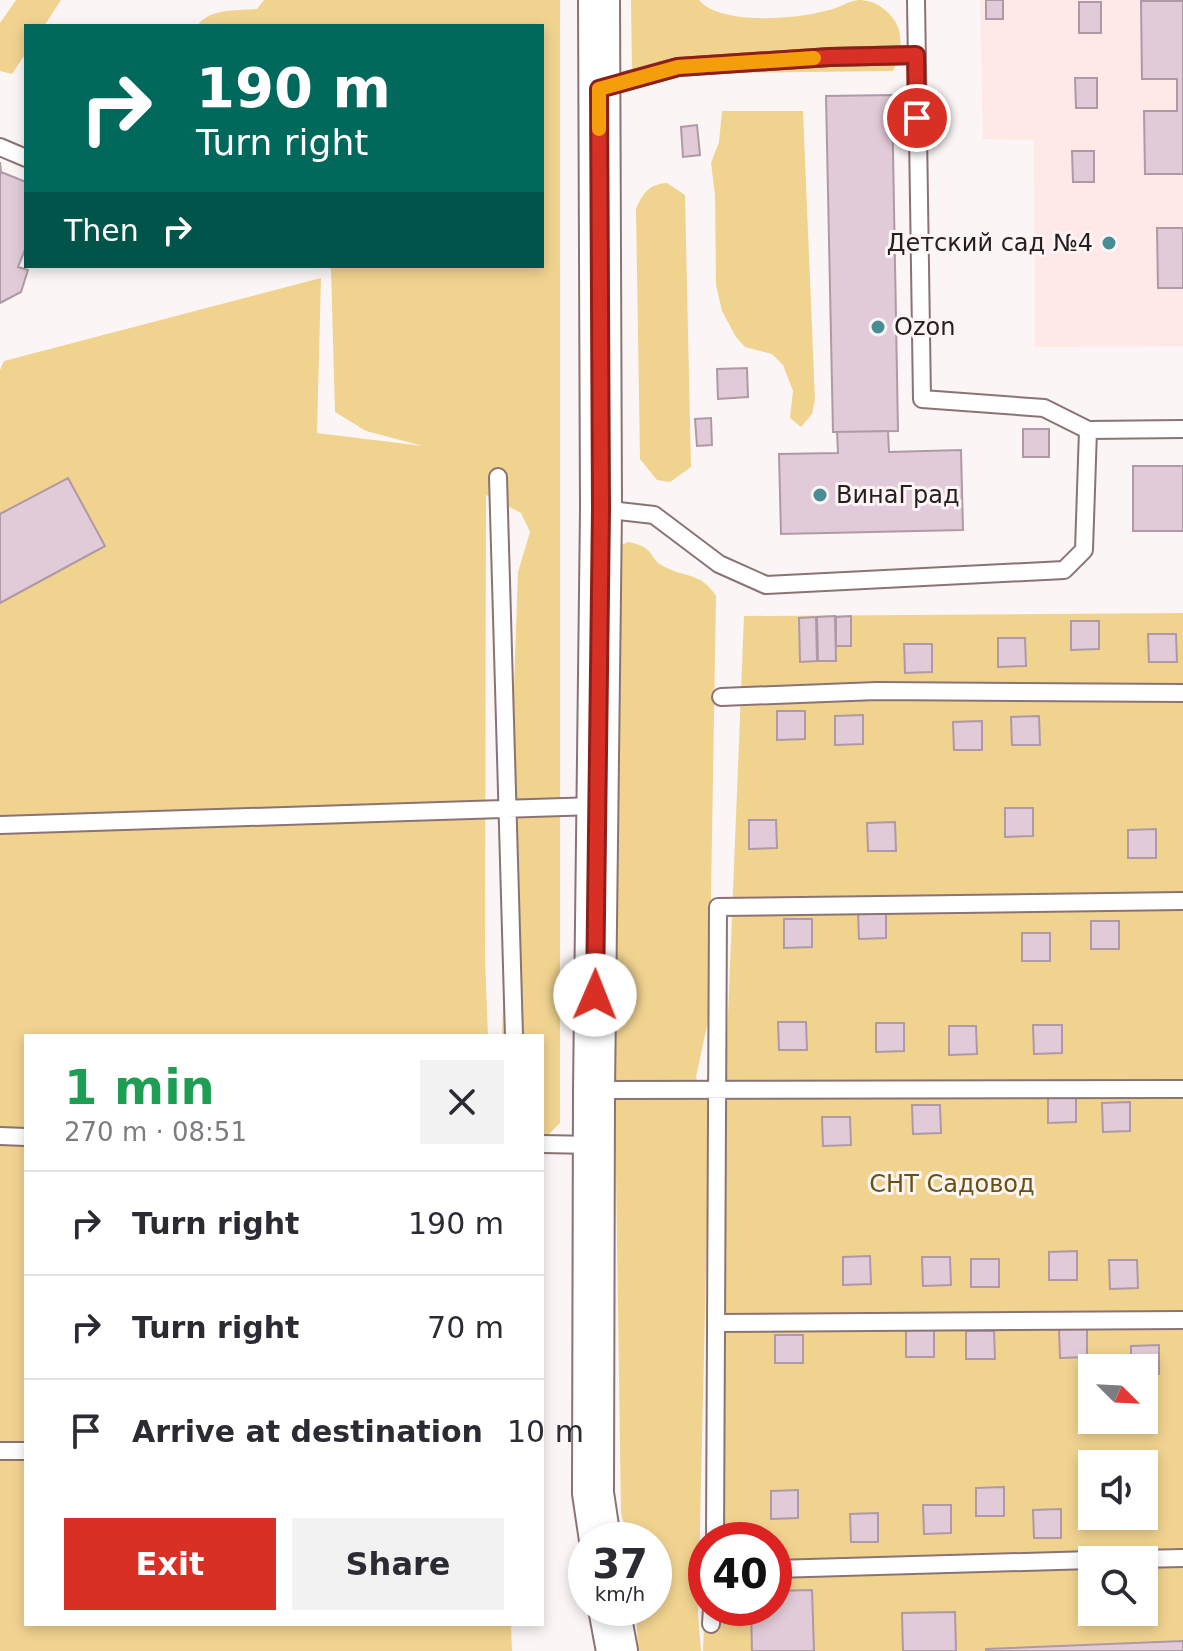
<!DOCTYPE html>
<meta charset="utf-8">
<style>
:root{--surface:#fff;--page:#f2f2f3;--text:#2b2b33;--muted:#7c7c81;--line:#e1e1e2;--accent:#d93025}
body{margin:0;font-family:"DejaVu Sans",sans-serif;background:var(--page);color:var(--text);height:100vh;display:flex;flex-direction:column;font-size:30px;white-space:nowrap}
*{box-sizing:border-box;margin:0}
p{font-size:26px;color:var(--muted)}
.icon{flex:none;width:44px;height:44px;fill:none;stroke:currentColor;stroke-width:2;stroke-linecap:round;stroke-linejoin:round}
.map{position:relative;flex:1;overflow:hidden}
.drawer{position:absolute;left:24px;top:1034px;width:520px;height:592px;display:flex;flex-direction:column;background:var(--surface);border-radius:0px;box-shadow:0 4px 12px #0003}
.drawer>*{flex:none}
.banner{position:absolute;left:24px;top:24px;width:520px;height:244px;border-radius:0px;box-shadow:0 4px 12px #0003;background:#00695c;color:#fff;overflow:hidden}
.needle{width:52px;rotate:114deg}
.buttons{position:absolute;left:1078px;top:1354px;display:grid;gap:16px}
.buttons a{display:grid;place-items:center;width:80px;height:80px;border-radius:0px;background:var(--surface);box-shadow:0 4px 12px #0003;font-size:40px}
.speed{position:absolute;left:568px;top:1522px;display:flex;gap:16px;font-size:40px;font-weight:700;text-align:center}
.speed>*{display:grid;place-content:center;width:104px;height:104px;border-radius:50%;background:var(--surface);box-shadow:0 4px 12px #0003;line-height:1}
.speed small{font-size:20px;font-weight:400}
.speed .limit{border:12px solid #d22;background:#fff;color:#111}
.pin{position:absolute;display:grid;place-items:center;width:68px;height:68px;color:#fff;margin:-34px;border:4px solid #fff;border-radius:50%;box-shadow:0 2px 8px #0007}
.me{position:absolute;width:88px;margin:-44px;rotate:1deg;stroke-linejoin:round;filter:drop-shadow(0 0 6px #0008)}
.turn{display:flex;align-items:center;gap:28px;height:168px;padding:0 40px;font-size:36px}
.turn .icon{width:104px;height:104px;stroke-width:2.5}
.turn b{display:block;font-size:56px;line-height:68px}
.then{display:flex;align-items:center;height:76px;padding:0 40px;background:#0003;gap:16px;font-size:30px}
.round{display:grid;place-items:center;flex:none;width:84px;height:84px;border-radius:0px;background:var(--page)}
.overview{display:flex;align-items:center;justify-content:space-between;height:136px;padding:0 40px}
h1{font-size:48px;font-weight:700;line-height:60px;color:#1e9e55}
.cta{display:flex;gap:16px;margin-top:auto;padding:16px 40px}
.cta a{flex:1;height:92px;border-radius:0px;background:var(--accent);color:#fff;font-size:32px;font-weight:700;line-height:92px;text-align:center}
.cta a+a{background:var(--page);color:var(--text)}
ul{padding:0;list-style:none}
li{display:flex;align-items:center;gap:24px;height:104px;padding:0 40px;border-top:2px solid var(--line)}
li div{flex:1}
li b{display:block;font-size:30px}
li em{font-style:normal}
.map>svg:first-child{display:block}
</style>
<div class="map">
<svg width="1183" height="1651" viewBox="0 0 1183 1651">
<rect width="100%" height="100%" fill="#fbf5f5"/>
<path fill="#ffe8e8" d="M980,0H1183V346L1035,347L1034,140L983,139Z"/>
<path fill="#f1d390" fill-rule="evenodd" d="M16,0H61L44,26H26V53L12,74L0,71V23Z
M264,0H560V1123L547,1136H542V1036H502L518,572L530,532L521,513L486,495L485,957L488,1036H26V1624H511L512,1651H0V370L4,361L321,278L317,433L423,446L366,431L335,412L331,269L321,266H542V26H197C210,8 236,11 257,9Z
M631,0H699C721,26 799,19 829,10C839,8 848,1 858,0C867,0 874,2 881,7C905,23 904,46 893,71L632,74Z
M722,111H803L815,400L812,414L801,427L790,418L793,391L783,365L772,354L745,347L736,337L722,311L716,285L715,195L711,163L719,142Z
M667,183L685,195L691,467L670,482L657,480L640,459L636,209C643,193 649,184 667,183Z
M628,542C656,547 648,558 663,566C685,578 701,572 716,596L709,1017L696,1077L700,1089L710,1098L698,1614L701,1651H638L636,1608H654V1540H628L621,1513L607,561L615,548Z
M1183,613V1651H703L706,1571V1608H774V1540H707L744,616ZM1092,1368H1144V1420H1092ZM1092,1464H1144V1516H1092ZM1092,1560H1144V1612H1092Z"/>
<path fill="#e2cbd8" stroke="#af99a5" stroke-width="2" d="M986,0H1003V19H986Z
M1141,1H1183V174H1145L1144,111H1177V79H1142Z
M1079,2H1101V33H1079Z
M1075,78H1097V108H1076Z
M892,95L898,431L833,432L826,96Z
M697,125L700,155L683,157L681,127Z
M1072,151H1094V182H1073Z
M0,162L1,172L26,182V247L18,267L28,270L21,292L0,303Z
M1157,228H1183V288H1158Z
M747,368L748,397L718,399L717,369Z
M711,418L712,445L697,446L695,419Z
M1023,429H1049V457H1023Z
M888,431L889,452L961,450L963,530L781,534L779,454L838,453L837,432Z
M1133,466H1183V531H1133Z
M68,478L105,546L0,603V514Z
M835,616L836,661H818L817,617Z
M851,616V646H836V617Z
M816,617L817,661L800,662L799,618Z
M1071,621H1099V649L1071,650Z
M1148,634H1176L1177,662H1149Z
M998,638H1025L1026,666L998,667Z
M904,644H932V672L905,673Z
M777,711H805V739L777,740Z
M863,715V744L835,745V716Z
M1039,716L1040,745H1012L1011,717Z
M982,721V750H954L953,722Z
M1005,808H1033V836L1005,837Z
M749,820H776L777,848L749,849Z
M895,822L896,851H868L867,823Z
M1156,829V858H1128V830Z
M886,910V938L859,939L858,911Z
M784,919H812V947L784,948Z
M1091,921H1119V949H1091Z
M1022,933H1050V961H1022Z
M778,1022H806L807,1050H779Z
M876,1023H904V1051L876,1052Z
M1033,1025H1062V1053L1034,1054Z
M949,1026H976L977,1054L949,1055Z
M1048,1094H1076V1122L1048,1123Z
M1130,1102V1131L1103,1132L1102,1103Z
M912,1105H940L941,1133L913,1134Z
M822,1117H850L851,1145L823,1146Z
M1077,1251V1280H1049V1252Z
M870,1256L871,1284L843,1285V1257Z
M922,1257H950L951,1285L923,1286Z
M971,1259H999V1287H971Z
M1109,1260H1137L1138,1288L1110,1289Z
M934,1328V1357H906V1329Z
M1059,1329H1087V1357L1060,1358Z
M966,1331H994L995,1359H966Z
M775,1335H803V1363H775Z
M1159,1345V1374H1144V1368H1131V1346Z
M1004,1487V1516H976V1488Z
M798,1490V1518L771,1519V1491Z
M923,1505H951V1533L924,1534Z
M1061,1509V1538H1034L1033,1510Z
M878,1513V1542H851L850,1514Z
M1109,1516H1137L1138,1522L1109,1523Z
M812,1590L814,1651H752L751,1608H774V1591Z
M955,1612L956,1651H903L902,1613Z
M1183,1641V1651H986V1649Z"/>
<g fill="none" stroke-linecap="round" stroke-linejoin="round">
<defs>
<path id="service" d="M916,0L922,399L1044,408L1088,430L1183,429
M601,88L678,67L830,57L916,55
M0,147L26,158
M498,477L514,1036
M601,509L654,515L719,564L766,585L1064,570L1084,550L1088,430
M721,697L877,691L1183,693
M0,825L596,806
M594,1090L1183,1089
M0,1136L26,1137
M542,1144L594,1145
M717,1323L1183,1320
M0,1451H26
M715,1540L718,907L1183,901
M1095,1560L1183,1558
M774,1569L1092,1560
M711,1624L712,1608"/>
<path id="tertiary" d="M599,0L601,509L594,1090L593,1493L600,1540
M609,1608L617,1651"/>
</defs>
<use href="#service" stroke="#8c7373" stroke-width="20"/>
<use href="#tertiary" stroke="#8c7373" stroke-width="44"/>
<use href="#service" stroke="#fff" stroke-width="16"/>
<use href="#tertiary" stroke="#fff" stroke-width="40"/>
</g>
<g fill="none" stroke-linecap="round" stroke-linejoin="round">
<defs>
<path id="route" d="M595,995L601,509L599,89L678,67L830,57L916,55L917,118"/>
</defs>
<use href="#route" stroke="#8d1f18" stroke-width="20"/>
<use href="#route" stroke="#d93025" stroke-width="14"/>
<path stroke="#f59e0b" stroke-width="14" d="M599,129V89L678,67L814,58"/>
</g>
<g fill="#468d94" stroke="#fbf5f5" stroke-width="3">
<circle cx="1109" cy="243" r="8"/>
<circle cx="878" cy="327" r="8"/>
<circle cx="820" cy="495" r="8"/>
</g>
<g text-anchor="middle" stroke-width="6" stroke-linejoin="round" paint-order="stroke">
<g font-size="24" fill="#271d1d" stroke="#fbf5f5" text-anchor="start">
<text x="1093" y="251" text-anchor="end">Детский сад №4</text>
<text x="894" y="335">Ozon</text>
<text x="836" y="503">ВинаГрад</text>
</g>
<g font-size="24" fill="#6a500a" stroke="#fbf5f5">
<text x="952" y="1192">СНТ Садовод</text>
</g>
</g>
</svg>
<div class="buttons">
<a><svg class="needle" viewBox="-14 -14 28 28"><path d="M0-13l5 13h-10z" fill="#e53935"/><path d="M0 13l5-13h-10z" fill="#7c7c81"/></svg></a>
<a><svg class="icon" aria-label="sound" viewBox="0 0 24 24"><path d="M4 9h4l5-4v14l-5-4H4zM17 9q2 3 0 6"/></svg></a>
<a><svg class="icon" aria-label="search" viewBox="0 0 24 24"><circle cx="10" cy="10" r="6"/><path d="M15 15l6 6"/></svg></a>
</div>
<div class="speed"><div>37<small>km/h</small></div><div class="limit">40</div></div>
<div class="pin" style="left:917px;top:118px;background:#d93025"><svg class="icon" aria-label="arrive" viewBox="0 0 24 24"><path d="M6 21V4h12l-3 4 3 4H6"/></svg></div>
<svg class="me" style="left:595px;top:995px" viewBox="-20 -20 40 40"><circle r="19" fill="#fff"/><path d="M0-13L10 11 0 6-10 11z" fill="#d93025"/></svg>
<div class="banner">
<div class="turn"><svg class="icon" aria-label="right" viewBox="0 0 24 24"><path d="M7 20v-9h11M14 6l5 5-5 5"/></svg><div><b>190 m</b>Turn right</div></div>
<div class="then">Then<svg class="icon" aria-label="right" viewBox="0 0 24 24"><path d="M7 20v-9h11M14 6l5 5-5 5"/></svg></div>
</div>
<section class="drawer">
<div class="overview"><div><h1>1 min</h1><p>270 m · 08:51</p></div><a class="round"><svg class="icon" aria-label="close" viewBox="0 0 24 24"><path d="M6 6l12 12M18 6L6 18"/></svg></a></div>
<ul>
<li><svg class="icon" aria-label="right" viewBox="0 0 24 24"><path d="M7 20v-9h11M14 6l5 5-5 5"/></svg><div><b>Turn right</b></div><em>190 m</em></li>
<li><svg class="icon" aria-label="right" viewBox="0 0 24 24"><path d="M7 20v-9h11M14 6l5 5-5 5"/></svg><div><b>Turn right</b></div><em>70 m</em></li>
<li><svg class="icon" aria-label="arrive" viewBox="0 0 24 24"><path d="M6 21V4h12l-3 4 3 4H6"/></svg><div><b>Arrive at destination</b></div><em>10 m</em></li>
</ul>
<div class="cta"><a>Exit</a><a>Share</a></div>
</section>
</div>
